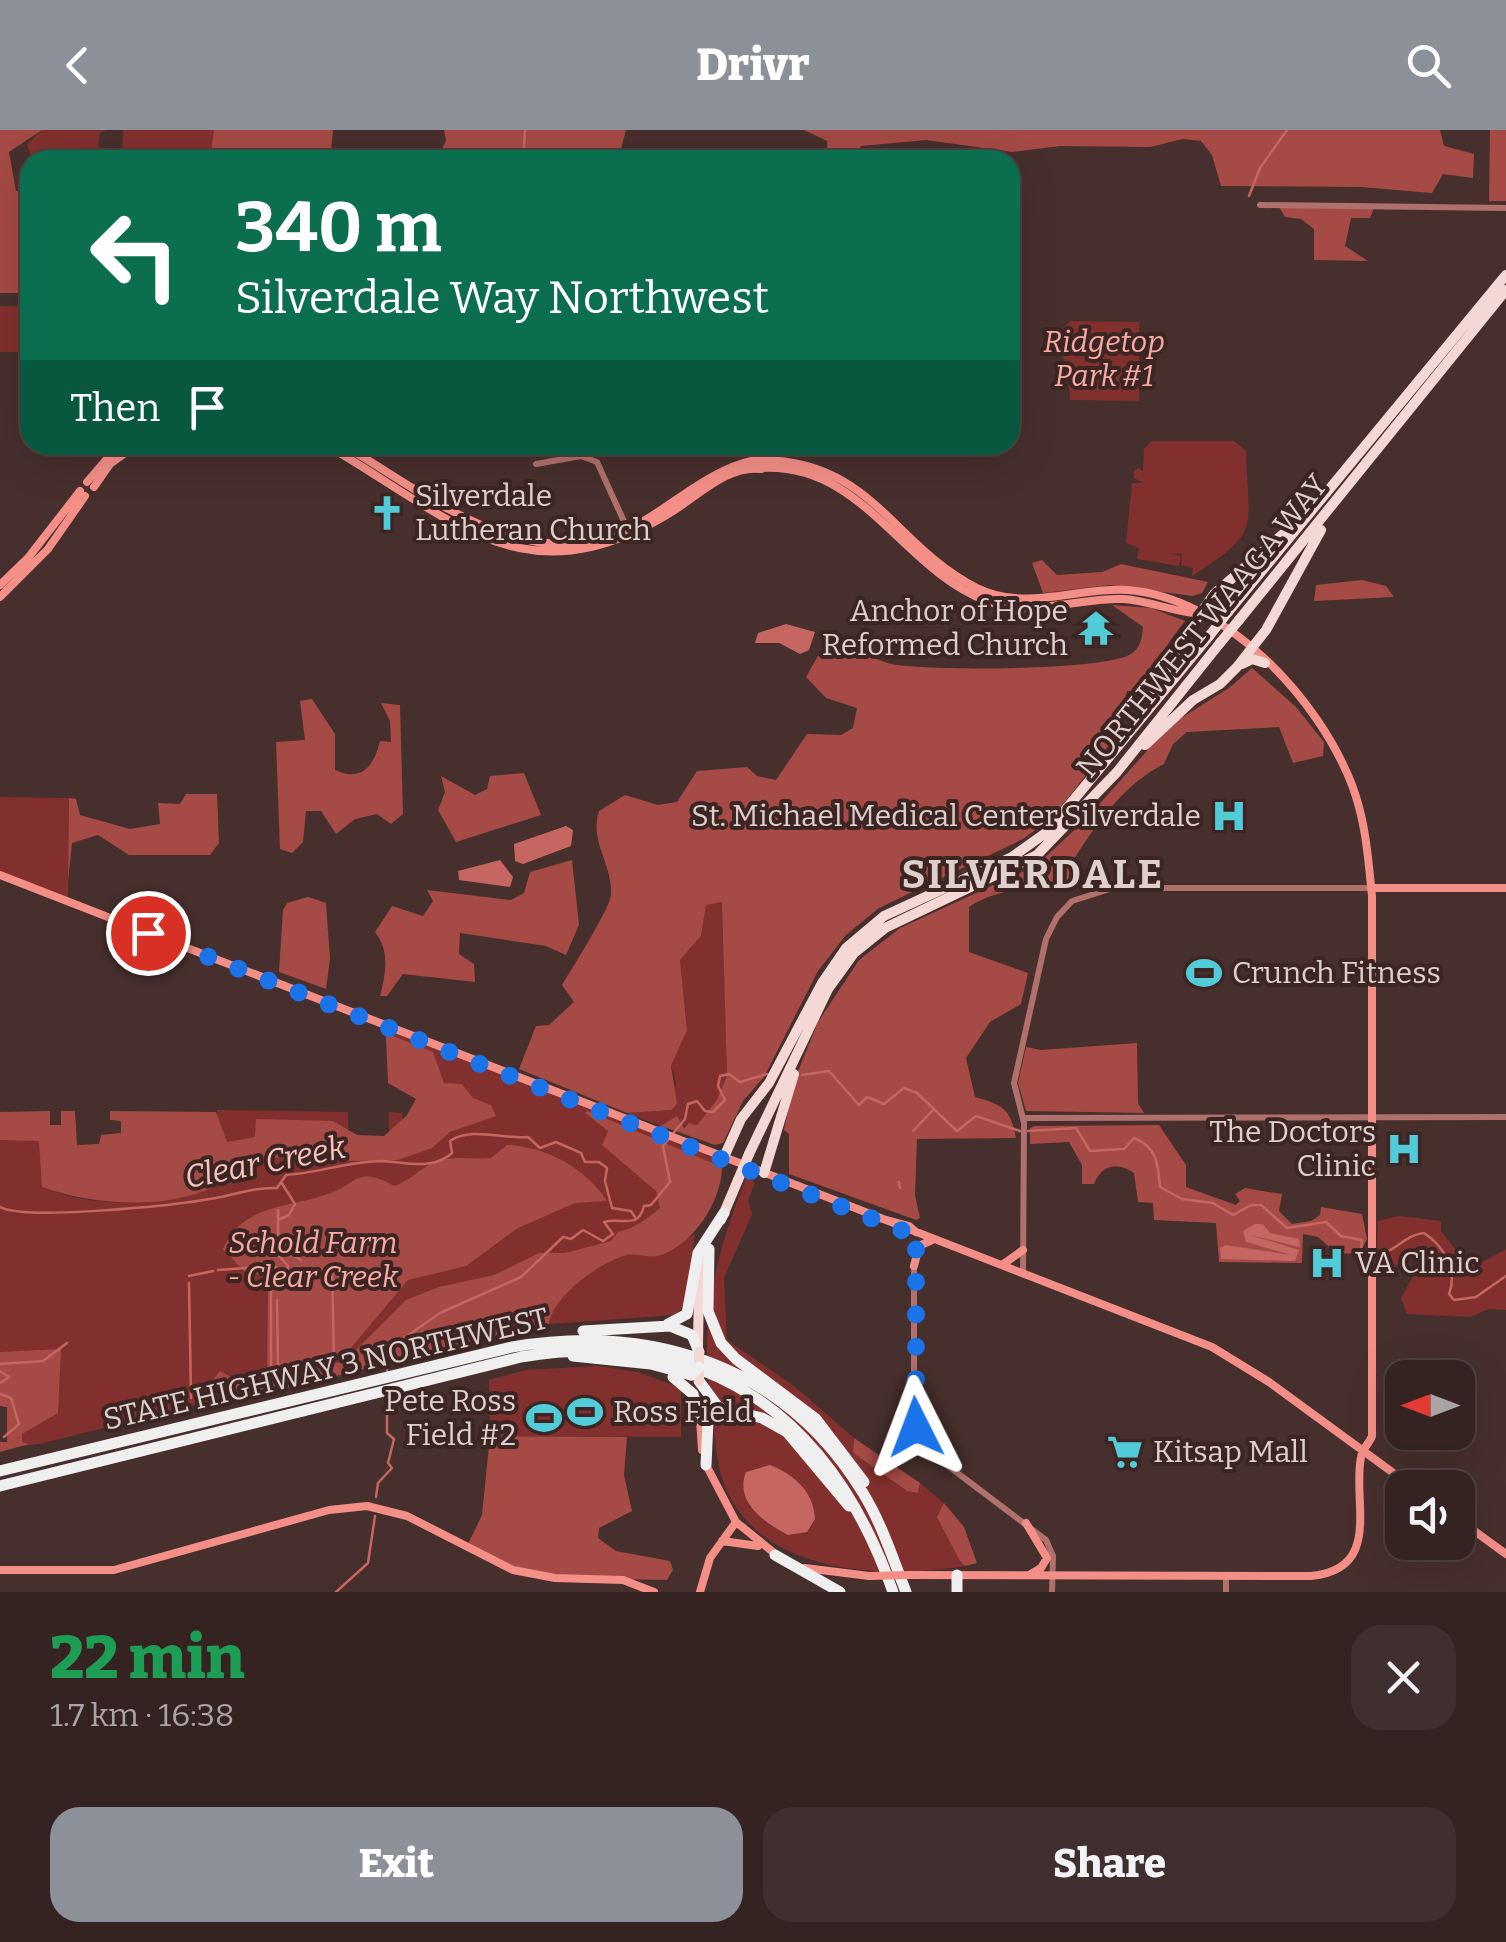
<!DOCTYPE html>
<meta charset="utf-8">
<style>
:root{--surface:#352322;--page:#402f2f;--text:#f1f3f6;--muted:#aaa4a5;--line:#4f4040;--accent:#8c9099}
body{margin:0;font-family:Bitter,serif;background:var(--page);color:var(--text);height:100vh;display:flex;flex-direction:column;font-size:38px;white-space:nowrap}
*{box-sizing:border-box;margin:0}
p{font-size:32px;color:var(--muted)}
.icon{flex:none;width:55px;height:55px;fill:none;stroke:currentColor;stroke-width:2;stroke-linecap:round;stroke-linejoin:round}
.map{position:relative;height:1462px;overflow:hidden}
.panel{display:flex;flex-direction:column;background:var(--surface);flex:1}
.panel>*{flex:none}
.banner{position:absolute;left:20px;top:20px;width:1000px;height:305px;border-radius:30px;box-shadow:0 10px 40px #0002,0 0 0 2px var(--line);background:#0b6e4f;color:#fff;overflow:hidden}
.needle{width:65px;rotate:270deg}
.controls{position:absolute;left:1385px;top:1230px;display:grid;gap:20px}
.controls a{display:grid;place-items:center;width:90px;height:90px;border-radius:20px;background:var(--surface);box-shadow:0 10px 40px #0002,0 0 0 2px var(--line);font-size:50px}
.pin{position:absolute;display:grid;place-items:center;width:85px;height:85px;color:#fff;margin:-42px;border:5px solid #fff;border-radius:50%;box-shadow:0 2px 10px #0007}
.me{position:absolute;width:110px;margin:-55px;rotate:357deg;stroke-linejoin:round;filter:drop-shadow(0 0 8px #0008)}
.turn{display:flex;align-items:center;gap:35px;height:210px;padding:0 50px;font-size:45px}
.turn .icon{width:130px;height:130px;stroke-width:2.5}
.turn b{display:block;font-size:70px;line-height:85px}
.then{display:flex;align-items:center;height:95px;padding:0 50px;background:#0003;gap:20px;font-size:38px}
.round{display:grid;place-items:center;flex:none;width:105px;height:105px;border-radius:30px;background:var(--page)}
.summary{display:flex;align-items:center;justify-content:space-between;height:170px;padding:0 50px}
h1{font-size:60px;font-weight:800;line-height:75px;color:#1e9e55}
.cta{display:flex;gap:20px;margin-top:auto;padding:20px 50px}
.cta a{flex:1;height:115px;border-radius:30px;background:var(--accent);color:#fff;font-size:40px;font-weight:800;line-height:115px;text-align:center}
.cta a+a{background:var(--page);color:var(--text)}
header{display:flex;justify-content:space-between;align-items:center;height:130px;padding:0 50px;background:var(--accent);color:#fff;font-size:45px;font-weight:800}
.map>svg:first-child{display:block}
</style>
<header><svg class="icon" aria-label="back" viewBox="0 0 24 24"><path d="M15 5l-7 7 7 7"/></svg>Drivr<svg class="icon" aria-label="search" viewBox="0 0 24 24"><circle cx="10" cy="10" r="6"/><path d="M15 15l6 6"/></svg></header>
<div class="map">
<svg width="1506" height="1462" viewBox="0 0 1506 1462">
<rect width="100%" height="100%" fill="#472f2d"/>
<path fill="#82302d" d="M42,0H105V1L100,2L97,30H32L27,14Z
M123,0H214L215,3L210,30H122Z
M0,176L30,177V222H0Z
M1070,191L1139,192V271L1070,270L1068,237L1054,208Z
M1152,311H1234L1246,321C1248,401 1263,400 1192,446L1193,438L1181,435L1182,424L1170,423L1181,426L1179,436L1137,429L1139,418L1126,413L1132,353H1143L1134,348V341L1138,338L1143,341L1144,319Z
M0,667L69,668L68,771L0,745Z
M723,772L727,946L716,971L697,995L661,996L627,983L672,980L676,951L671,936L687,899L680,830L701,806L706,774Z
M389,897L720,1025L679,1113L695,1104L684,1176L676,1185L549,1194L548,1190L477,1199L446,1219L411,1221L39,1314L0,1319V1312H7V1277L0,1276V985L44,983L45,1058C96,1079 166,1076 218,1056L217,980L348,982L349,1023H389V982L402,983V1022C437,1024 441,1006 446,975L389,953Z
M747,1045L755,1053L748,1070L752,1084L724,1148L727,1210L794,1256L854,1308L853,1323L907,1361H919L920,1353L944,1373L938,1387L965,1436C884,1449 765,1446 726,1359C715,1333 716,1310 712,1284C698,1191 714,1130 747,1045Z
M1399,1086L1441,1091V1101L1466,1133L1479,1134L1506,1119V1180L1489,1179L1470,1187L1407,1184L1401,1168L1415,1143L1428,1137L1425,1122L1413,1119L1393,1139L1380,1140L1377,1134L1378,1091Z
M598,1236L638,1242L681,1258V1307L490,1306L489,1250L526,1240Z"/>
<path fill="#a54a45" d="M0,0H42L9,22L16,61L30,60V163H0Z
M214,0H333L330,30H210Z
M444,0H626L618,30H438L446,10Z
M804,0H1440L1444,16L1474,24L1473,48L1443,44L1432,63L1361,57L1221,56L1212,25L1201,11L1183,9L1150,17L1060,16L1012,22L926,10L861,16L853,30H828L827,11Z
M1490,0H1506V71H1489Z
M1279,77L1374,78L1370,88H1351L1345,116L1368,131L1314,130V99L1301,89L1285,87Z
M1042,430L1057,445L1102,442L1121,434L1208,452L1202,463L1193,466L1109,455L1043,463L1032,433Z
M1362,450L1386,456L1394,467L1314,471L1316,455Z
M1112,475L1151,478L1185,491L1169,512L1147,561H1127L1117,605L1054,686L1023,709L879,778L846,805L818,841L764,947L743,971L723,1013L715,1015L661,996L677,986L684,998L689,993L697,995L716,971L727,946L722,772L706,775L701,806L680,830L687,900L671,936L677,973L672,980L627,983L519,939L536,896L549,895L574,872L562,855C572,839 610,778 611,765C613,734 589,712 599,681L625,665L658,675L677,672L697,641L747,637L757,646L776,650L807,604L841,605L853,598L857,578L826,568L806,547L818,526C833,529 840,522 855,522C868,523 879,531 891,534C926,541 1104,541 1131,524C1141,517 1142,508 1143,497Z
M1252,538L1296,577L1324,612L1323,626L1293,633L1279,597L1187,602L1173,614L1164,634C1124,654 1097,693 1072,732L1077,754C1062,770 1042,757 1023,759C1004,761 984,767 969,777V822L1028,843L1021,874L990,892L966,928L975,967C1003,975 1011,979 1016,1008L917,1009L915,1065L920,1088L916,1090L789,1044V1004L784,1000L794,951L818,892L859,830L900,798L1037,735L1086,689L1170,595L1229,558Z
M312,569L335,604V640C361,652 374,637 380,611L391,612L390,591L381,573L400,575L403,684L391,694L377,684L355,689L336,704L321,681H306L303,712L292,723L280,719L276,612L305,610L300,571Z
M524,643L541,685L456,712L438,680L445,662L441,646L475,665L487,659L490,646Z
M186,664H217L219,713L210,725H129L98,705L72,713L68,752L69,668L76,669L80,685L130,699L160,694L158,673L180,674Z
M572,730L579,795L566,825L546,816L460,803L459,824L474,834L475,852L403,844L387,866H380C386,843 390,821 375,802L392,776L423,786L433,771L427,760L511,770L524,763L530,742Z
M308,767L326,773L330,829L326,859L279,842L283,780L287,773Z
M391,905L433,922L444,953L462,954L473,968L491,975L496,986L450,1002L432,1018L398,1030L343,1031L321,1021L298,1029L257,1026C242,1035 228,1051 212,1058C162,1080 92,1075 42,1057L39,1011L0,1010V982L50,981V995H61V981H75L77,1015L99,1014L101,1005L121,1003V991L110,990V981L216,982L227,1012L255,1007L256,989L333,991L357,1005L384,1006L407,985L416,969L388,953L386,907Z
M1137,913L1138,973L1144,983L1026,981L1018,953L1026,917L1041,920Z
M588,981L722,1037C722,1071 692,1117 658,1126C648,1128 638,1123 627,1125C601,1131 552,1167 549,1194L217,1275L273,1249L345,1231L406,1170L439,1157L494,1145L539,1123H565L611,1111L618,1102C633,1099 648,1088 660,1078L656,1061L602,1015L608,1001L585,983Z
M1159,995L1186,1035V1057L1236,1075L1240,1071L1235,1064L1245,1058L1282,1064L1279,1081L1292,1094L1311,1091L1320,1085L1321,1077L1362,1084L1367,1109L1360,1123L1337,1124L1318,1107L1303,1104L1302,1133L1219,1132L1216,1093L1154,1090L1153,1073L1138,1072L1134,1043C1118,1032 1102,1034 1094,1054H1082V1035L1069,1012L1030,1014V998L1034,996Z
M507,1015C545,1016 587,1039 607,1071L575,1073L518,1098L466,1136L408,1150L344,1226L283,1241L223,1264L212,1251L220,1241L238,1251L267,1241L268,1159L261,1145L245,1142L223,1119C242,1073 292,1078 331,1063C356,1054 358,1035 394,1056C409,1051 416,1042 429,1035C450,1024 469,1030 491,1028Z
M61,1219L58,1283L22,1304V1312L29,1314L0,1322V1312H7V1277L0,1276V1222Z
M490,1306L627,1307L624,1345L632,1381L599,1398L598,1408L616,1421L670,1431L673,1440L667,1450L555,1448L513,1440L467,1416L482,1385Z
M854,1308L920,1353L918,1363L907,1361L853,1323Z
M944,1373L964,1397L977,1433L965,1436L960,1431L937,1387Z"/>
<path fill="#c56760" d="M786,494L815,502L809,520L800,524L779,513H755L758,503Z
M566,696L573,700L571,716L523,734L515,731L514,714Z
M500,730L513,747L510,757L459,750L458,741Z
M1255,1094H1263L1270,1103L1299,1109L1300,1117L1250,1105L1299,1120L1295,1131L1221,1129L1220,1118L1226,1115L1291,1125L1246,1112L1243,1101Z
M770,1335C793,1344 814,1361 815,1389L807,1402L788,1405C765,1393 734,1372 746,1342Z"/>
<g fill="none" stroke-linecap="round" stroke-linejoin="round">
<path stroke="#c56760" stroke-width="2.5" d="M523,30L525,0
M1249,66L1260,38L1287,0
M802,945L829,941L859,975L867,967L884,974L904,958L917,963L957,1001L976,986L1020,1001
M913,1001L932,981
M1028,1001L1076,998L1090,1021L1124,1019L1134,1008C1157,1017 1158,1034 1160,1057L1182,1069L1213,1073L1233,1085L1251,1075H1261L1287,1098L1326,1092L1341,1106L1362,1110L1361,1121L1367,1126
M899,1052L900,1058
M0,1077C28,1091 177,1075 216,1068C237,1064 255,1057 277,1058L286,1045C318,1043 350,1031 382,1031C406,1032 432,1041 452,1023L450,1011C471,996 505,1010 528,1007L540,1018L556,1012L581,1023L585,1032H599L607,1038L605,1051L612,1078L631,1081L635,1087
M278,1080V1105
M278,1090L289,1085L295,1074L281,1052
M280,1116L301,1130
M1377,1125C1396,1122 1404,1105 1424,1103C1444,1116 1458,1141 1449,1164L1454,1170L1476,1167L1506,1146
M332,1135L334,1228
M271,1137V1235
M218,1140L272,1136L287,1142L288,1136L279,1126L278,1108
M189,1146L213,1141
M189,1153L191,1268
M277,1157L278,1144
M277,1170L278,1238
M0,1234L43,1231L67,1213
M0,1241L9,1247L0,1253
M387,1241V1220L440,1183L521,1147L563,1107L571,1109L583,1100L603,1111L613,1104L604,1092C622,1087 638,1100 644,1076L651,1075L670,1052L663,1016L685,989L688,974L697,971L705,981L713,982L725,970L718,956L720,946L729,944L740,952L767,944
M0,1264L11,1268L19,1294L4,1307
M376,1367L378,1353L392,1338L388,1333L394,1309L387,1303V1266
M336,1462L368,1433L375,1386"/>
<path stroke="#b0706b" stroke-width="6" d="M1260,75L1506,78
M536,334L581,326L597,332L627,398
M1023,988L1506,987
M914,1133V1285L919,1306L931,1323L1046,1410L1053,1426L1052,1462
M1023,1142L1024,993L1014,953L1046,809L1057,787L1072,771L1113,758H1372
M1226,1447V1462"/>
<path stroke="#f48f87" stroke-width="8" d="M326,315C452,387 524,474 673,381C699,365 728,335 761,339V330L754,331V338
M343,315C431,366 533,456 642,392C681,369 710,340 755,330
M761,330C873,331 891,414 977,458C1025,482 1076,457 1127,460C1224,467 1318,567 1352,655C1366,692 1368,728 1372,766V1306C1369,1314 1362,1319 1361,1327C1352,1372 1383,1439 1311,1446L910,1445
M762,338C864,333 901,439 987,471C1032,488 1079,467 1124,469C1150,471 1174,482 1200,484
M87,352L119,315
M94,357L110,334L136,315
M0,455L28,428L80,361
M0,467L48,419L85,366
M0,745L1212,1217L1269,1252L1414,1358
M1372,758H1506
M879,1088L909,1096L916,1102
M1002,1135L1023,1120
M914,1136L919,1116L932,1110
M700,1289L702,1320
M705,1333L736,1392L778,1426
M1458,1389L1506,1424
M1026,1393L1047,1428L1041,1438L1031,1444
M722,1411L758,1416
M805,1438L869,1446
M0,1440H114L329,1380L367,1376L407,1386L513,1440L555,1448L623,1450L654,1462
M700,1462L710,1428L736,1392"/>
<path stroke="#f3d8d6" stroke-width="10" d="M1228,482L1506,145
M1239,490L1506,160
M1242,534L1252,529L1265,533
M1153,565L1180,513L1214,464L1289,399
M1145,615L1193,570L1220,554L1237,537L1266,500L1321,400
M749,1024L828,859L854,823L885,798L1037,725L1117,642L1220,513
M724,1027L741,989L769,953L822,853L846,818L884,786L1012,727L1047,702L1210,505
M764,1043L794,944
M721,1090L738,1050
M698,1216L699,1154L707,1124"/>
<path stroke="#efefef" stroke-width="11" d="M709,1119L708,1181L721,1213L736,1229L816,1289L864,1352
M668,1194L687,1184L698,1123L724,1083
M583,1201L670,1196L692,1205L699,1222
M573,1226L651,1234L691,1245
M673,1247L693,1264L700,1290
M699,1251L718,1277L762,1288L787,1302L849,1376
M706,1335L708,1291L714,1284L726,1282
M0,1341L512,1217C654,1193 786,1236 863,1363C882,1394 893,1429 906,1462
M0,1356L521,1227C709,1195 832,1288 893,1462
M775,1425L840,1462
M957,1462V1445"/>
<path stroke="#f48f87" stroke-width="8" d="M869,1446L910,1445"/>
<path stroke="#f3d8d6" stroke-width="10" d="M1210,505L1228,482
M1220,513L1239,490
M738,1050L749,1024
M699,1222V1251"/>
<path stroke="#efefef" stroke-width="11" d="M691,1245L699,1237"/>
</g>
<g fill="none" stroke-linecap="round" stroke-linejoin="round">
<path stroke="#1a73e8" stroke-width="18" stroke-dasharray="0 32.4" d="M148,803L906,1102H916V1297"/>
</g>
<defs>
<symbol id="church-bare" viewBox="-9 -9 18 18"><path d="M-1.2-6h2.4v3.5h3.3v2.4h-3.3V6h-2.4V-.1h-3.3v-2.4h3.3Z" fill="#52cbd9" stroke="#3c2523" stroke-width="2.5" paint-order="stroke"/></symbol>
<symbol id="temple-bare" viewBox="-9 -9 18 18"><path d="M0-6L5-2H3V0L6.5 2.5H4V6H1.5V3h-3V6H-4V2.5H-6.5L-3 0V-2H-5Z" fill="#52cbd9" stroke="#3c2523" stroke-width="2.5" paint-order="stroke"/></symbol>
<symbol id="hospital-bare" viewBox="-9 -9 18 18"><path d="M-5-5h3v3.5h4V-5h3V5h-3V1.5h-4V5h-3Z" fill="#52cbd9" stroke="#3c2523" stroke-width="2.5" paint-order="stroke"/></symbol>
<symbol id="stadium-bare" viewBox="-9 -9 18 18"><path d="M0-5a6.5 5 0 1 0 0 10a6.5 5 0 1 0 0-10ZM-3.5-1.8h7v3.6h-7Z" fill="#52cbd9" stroke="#3c2523" stroke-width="2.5" paint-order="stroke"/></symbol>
<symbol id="supermarket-bare" viewBox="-9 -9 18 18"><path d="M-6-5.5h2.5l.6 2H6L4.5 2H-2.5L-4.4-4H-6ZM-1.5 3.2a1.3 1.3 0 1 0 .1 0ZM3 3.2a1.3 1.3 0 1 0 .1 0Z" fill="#52cbd9" stroke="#3c2523" stroke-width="2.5" paint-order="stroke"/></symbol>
</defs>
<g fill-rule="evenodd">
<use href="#church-bare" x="362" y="358" width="50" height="50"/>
<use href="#temple-bare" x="1071" y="473" width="50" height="50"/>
<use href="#hospital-bare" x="1204" y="661" width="50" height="50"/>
<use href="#stadium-bare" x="1179" y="818" width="50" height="50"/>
<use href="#hospital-bare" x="1379" y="994" width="50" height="50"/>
<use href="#hospital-bare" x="1302" y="1108" width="50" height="50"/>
<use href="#stadium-bare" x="560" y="1257" width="50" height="50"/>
<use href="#stadium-bare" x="519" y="1263" width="50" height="50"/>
<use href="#supermarket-bare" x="1100" y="1297" width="50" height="50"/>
</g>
<g text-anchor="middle" stroke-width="8" stroke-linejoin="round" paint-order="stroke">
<g font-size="30" font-style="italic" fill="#f7aba3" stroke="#3c2523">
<text x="1104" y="222">Ridgetop<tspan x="1104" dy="34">Park #1</tspan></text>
<text x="313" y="1123">Schold Farm<tspan x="313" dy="34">- Clear Creek</tspan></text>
</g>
<g font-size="30" fill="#decfcd" stroke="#3c2523" text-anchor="start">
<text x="415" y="376">Silverdale<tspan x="415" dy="34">Lutheran Church</tspan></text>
<text x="1068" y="491" text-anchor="end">Anchor of Hope<tspan x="1068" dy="34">Reformed Church</tspan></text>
<text x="1201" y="696" text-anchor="end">St. Michael Medical Center Silverdale</text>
<text x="1232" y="853">Crunch Fitness</text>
<text x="1376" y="1012" text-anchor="end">The Doctors<tspan x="1376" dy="34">Clinic</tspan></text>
<text x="1355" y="1143">VA Clinic</text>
<text x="516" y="1281" text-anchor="end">Pete Ross<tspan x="516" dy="34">Field #2</tspan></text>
<text x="613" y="1292">Ross Field</text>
<text x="1153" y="1332">Kitsap Mall</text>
</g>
<g font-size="30" fill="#decfcd" stroke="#3c2523">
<text transform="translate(1202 496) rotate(-51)" y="10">NORTHWEST WAAGA WAY</text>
<text transform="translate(326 1239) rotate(-13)" y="10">STATE HIGHWAY 3 NORTHWEST</text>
</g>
<g font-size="32" font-style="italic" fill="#f8c4be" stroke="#3c2523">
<text transform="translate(265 1032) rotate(-11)" y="11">Clear Creek</text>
</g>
<g font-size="40" font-weight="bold" letter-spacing="2.5" fill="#decfcd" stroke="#3c2523">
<text x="1033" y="758">SILVERDALE</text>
</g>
</g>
</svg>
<div class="controls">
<a><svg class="needle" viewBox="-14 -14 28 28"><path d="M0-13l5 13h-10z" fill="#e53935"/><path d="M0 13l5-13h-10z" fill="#aaa4a5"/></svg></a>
<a><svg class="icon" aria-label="sound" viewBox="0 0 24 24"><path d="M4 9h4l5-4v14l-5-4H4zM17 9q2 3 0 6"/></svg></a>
</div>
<div class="pin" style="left:148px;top:803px;background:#d93025"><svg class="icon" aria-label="arrive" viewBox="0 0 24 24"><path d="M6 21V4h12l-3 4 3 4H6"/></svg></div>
<svg class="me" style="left:916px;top:1297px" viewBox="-20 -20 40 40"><path d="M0-17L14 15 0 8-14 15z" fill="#1a73e8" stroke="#fff" stroke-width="4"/></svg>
<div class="banner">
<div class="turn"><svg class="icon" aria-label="left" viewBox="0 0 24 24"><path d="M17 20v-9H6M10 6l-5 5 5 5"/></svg><div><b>340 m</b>Silverdale Way Northwest</div></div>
<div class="then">Then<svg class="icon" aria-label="arrive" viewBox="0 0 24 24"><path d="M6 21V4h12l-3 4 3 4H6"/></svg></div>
</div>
</div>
<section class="panel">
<div class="summary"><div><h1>22 min</h1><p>1.7 km · 16:38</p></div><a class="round"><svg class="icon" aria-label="close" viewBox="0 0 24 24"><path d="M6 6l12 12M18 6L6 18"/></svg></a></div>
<div class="cta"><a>Exit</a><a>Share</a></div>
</section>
